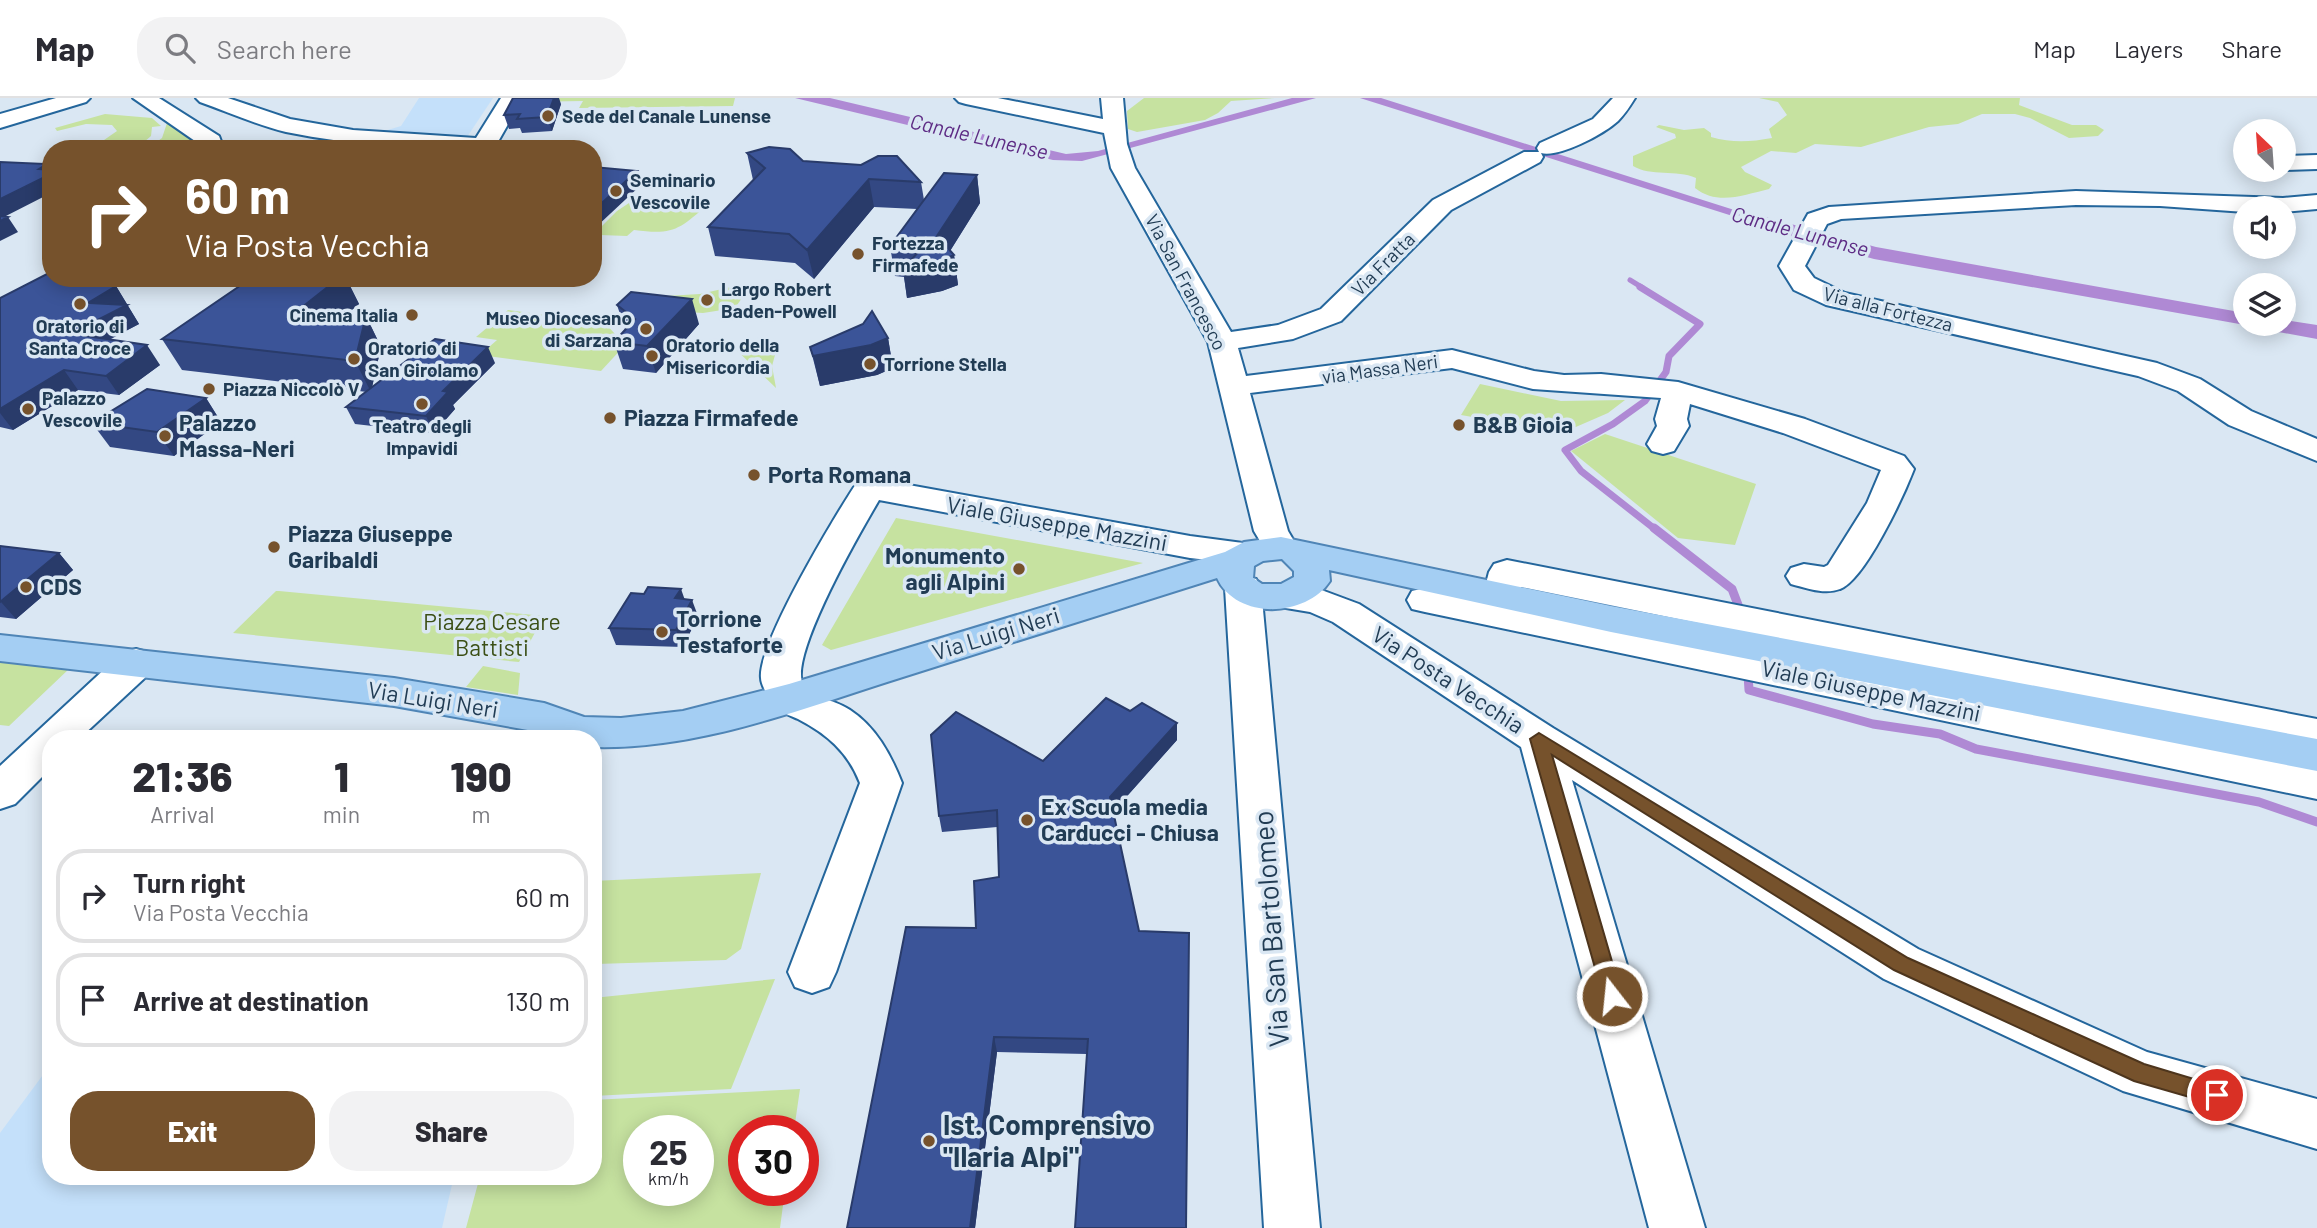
<!DOCTYPE html>
<meta charset="utf-8">
<style>
:root{--surface:#fff;--page:#f2f2f3;--text:#2b2b33;--muted:#7c7c81;--line:#e1e1e2;--accent:#76522c}
body{margin:0;font-family:Barlow,sans-serif;background:var(--page);color:var(--text);height:100vh;display:flex;flex-direction:column;font-size:26px;white-space:nowrap}
*{box-sizing:border-box;margin:0}
p{font-size:23px;color:var(--muted)}
.icon{flex:none;width:38px;height:38px;fill:none;stroke:currentColor;stroke-width:2;stroke-linecap:round;stroke-linejoin:round}
.map{position:relative;flex:1;overflow:hidden}
.details{position:absolute;left:42px;top:632px;width:560px;height:455px;display:flex;flex-direction:column;background:var(--surface);border-radius:28px;box-shadow:0 4px 18px #0003}
.details>*{flex:none}
.hud{position:absolute;left:42px;top:42px;width:560px;height:147px;border-radius:28px;box-shadow:0 4px 18px #0003;background:#76522c;color:#fff;overflow:hidden}
.needle{width:46px;rotate:335deg}
.buttons{position:absolute;left:2233px;top:21px;display:grid;gap:14px}
.buttons a{display:grid;place-items:center;width:63px;height:63px;border-radius:50%;background:var(--surface);box-shadow:0 4px 18px #0003;font-size:35px}
.speed{position:absolute;left:623px;top:1017px;display:flex;gap:14px;font-size:35px;font-weight:700;text-align:center}
.speed>*{display:grid;place-content:center;width:91px;height:91px;border-radius:50%;background:var(--surface);box-shadow:0 4px 18px #0003;line-height:1}
.speed small{font-size:18px;font-weight:400}
.speed .limit{border:10px solid #d22;background:#fff;color:#111}
.pin{position:absolute;display:grid;place-items:center;width:60px;height:60px;color:#fff;margin:-30px;border:4px solid #fff;border-radius:50%;box-shadow:0 2px 7px #0007}
.me{position:absolute;width:77px;margin:-38px;rotate:344deg;stroke-linejoin:round;filter:drop-shadow(0 0 5px #0008)}
.turn{display:flex;align-items:center;gap:24px;height:147px;padding:0 28px;font-size:32px}
.turn .icon{width:91px;height:91px;stroke-width:2.5}
.turn b{display:block;font-size:49px;line-height:60px}
.eta{display:flex;justify-content:space-evenly;align-items:center;height:119px;text-align:center}
.eta b{font-size:42px;font-weight:800;line-height:49px}
.cta{display:flex;gap:14px;margin-top:auto;padding:14px 28px}
.cta a{flex:1;height:80px;border-radius:28px;background:var(--accent);color:#fff;font-size:28px;font-weight:800;line-height:80px;text-align:center}
.cta a+a{background:var(--page);color:var(--text)}
ul{padding:0;list-style:none}
li{display:flex;align-items:center;gap:21px;height:94px;margin:0 14px 10px;padding:0 14px;border:4px solid var(--line);border-radius:28px}
li div{flex:1}
li b{display:block;font-size:26px}
li em{font-style:normal}
header{display:flex;align-items:center;gap:42px;box-sizing:border-box;height:98px;padding:0 35px;background:var(--surface);border-bottom:2px solid var(--line)}
header strong{font-size:33px}
nav{display:flex;gap:38px;margin-inline-start:auto;font-size:24px}
.search{width:490px;height:63px;background:var(--page);display:flex;align-items:center;gap:18px;box-sizing:border-box;padding:0 24px;border-radius:28px;color:var(--muted);font-size:26px}
.map>svg:first-child{display:block}
</style>
<header>
<strong>Map</strong>
<div class="search"><svg class="icon" aria-label="search" viewBox="0 0 24 24"><circle cx="10" cy="10" r="6"/><path d="M15 15l6 6"/></svg>Search here</div>
<nav><a>Map</a><a>Layers</a><a>Share</a></nav>
</header>
<div class="map">
<svg width="2317" height="1130" viewBox="0 0 2317 1130">
<rect width="100%" height="100%" fill="#dae7f3"/>
<path fill="#c4e0fa" d="M419,0H493L467,39H383L381,34L401,28Z
M51,966V1078H454L442,1130H0V1035Z"/>
<path fill="#c6e2a0" fill-rule="evenodd" d="M525,0H735L733,8L579,10L583,3L522,4Z
M1144,0H1275L1231,3L1218,15L1205,22L1137,34L1128,31L1127,13Z
M1759,0H2020L2019,7L2072,27H2096L2104,32L2098,38L2069,40L2030,20L2015,16H1982L1958,26L1929,29L1861,49L1815,46L1796,55L1771,53L1741,69L1745,74L1772,87L1769,91C1743,97 1718,108 1695,90L1696,80C1676,71 1651,79 1633,68V58L1676,40L1675,36L1656,29L1659,27L1684,32L1704,30L1711,35V39C1732,45 1750,44 1772,40L1769,31L1787,17L1778,4Z
M105,16L152,20L161,28L152,29L151,38L136,51H91L117,33L112,27L86,26L57,33L55,30Z
M168,22L207,45L182,51H147L162,40Z
M632,103L707,107C679,132 673,137 634,132L627,138L600,137V130L617,113Z
M731,189L744,197L735,210L703,215L655,212L666,198L700,196Z
M508,212L605,225L625,247L601,273L480,257L497,242L476,239Z
M730,246L775,257L772,268L776,290Z
M1480,286L1561,303L1625,302L1608,315L1562,335L1461,317Z
M1605,336L1756,386L1735,447L1678,440L1571,353Z
M896,420L1143,465L831,552L822,547Z
M276,493H279L544,518L519,564L233,535Z
M0,561L70,570L9,628L0,627Z
M483,568L520,575L518,597L466,589Z
M761,775L741,851L726,862L596,866L593,881V783Z
M775,881L731,991L593,998V900Z
M800,991L794,1032H744V1092H785L780,1130H466L480,1078H593V1002ZM639,1032H698V1092H639Z"/>
<path fill="#af89d4" d="M795,0H830L1066,56L1098,53L1292,0H1316L1082,63L1053,62Z
M1360,0H1381L1788,129L1783,134Z"/>
<g fill="none" stroke-linecap="round" stroke-linejoin="round">
<path stroke="#af89d4" stroke-width="5" d="M1630,182L1643,190"/>
<path stroke="#af89d4" stroke-width="7" d="M1640,189L1700,226L1669,258L1666,274L1645,303L1613,326L1565,352L1581,373L1656,432"/>
<path stroke="#af89d4" stroke-width="9" d="M1654,430L1732,491L1740,512
M1748,577L1749,592L1873,626L1940,636L1976,651L2259,704L2317,724"/>
<path fill="#af89d4" fill-rule="evenodd" d="M1747,114L1876,149L2245,215V226H2252L2245,227L1874,161L1740,124L1737,120L1740,116Z
M2284,222L2317,227V241L2262,231L2259,226H2284Z"/>
<defs>
<path id="minor" d="M56,0H90L86,4L0,30V16Z
M133,0H159L219,38L222,46L219,51H176L179,46L195,43Z
M196,0H228L290,21L353,32L476,40L501,0H523L499,42L490,51C421,51 354,48 286,34C257,27 228,14 200,4Z
M955,0H998L1103,21L1101,0H1123L1127,46L1135,70L1231,234L1278,227L1321,211L1433,102L1524,54H1539L1537,50L1540,45L1593,21L1613,0H1635C1630,8 1625,16 1618,23C1604,36 1559,60 1541,55L1543,59L1540,64L1451,112L1341,223L1293,241L1238,250L1246,278L1452,252L1534,273L1564,277L1601,276L1678,284L1805,321L1904,358L1914,371C1904,397 1865,482 1840,491C1825,497 1806,490 1791,486L1786,478L1791,470L1804,466L1824,469L1828,467L1867,405L1881,372L1783,335L1690,306L1687,321L1689,328L1674,353L1663,356L1652,353L1647,346L1657,328L1655,321L1661,300L1533,291L1452,270L1250,295L1288,433L1298,450L1293,458L1281,461L1269,458L1254,433L1208,244L1111,70L1104,35L966,6L959,4Z
M2317,57V71L2284,72H2283L2284,58Z
M2076,93L2283,100L2317,97V111L2284,114V110H2245V114L2160,108L2076,107L1841,121L1827,126L1805,168L1814,180L1845,195L2157,265L2200,281L2251,313L2317,341V363L2229,327L2178,293L2138,278L1826,207L1794,192L1779,168L1808,116L1829,109Z
M870,380L1190,438L1258,447L1264,455L1258,463L1246,466L1190,460L879,402C864,428 780,570 806,591C819,601 837,603 850,612C876,629 891,657 902,685L836,874L829,889L812,895L795,889L788,874L860,685C848,654 827,636 798,621C791,618 780,614 775,608C770,603 761,587 761,580C757,547 837,414 858,383Z
M1507,462L2317,621V651L1521,489L1516,508L2317,669V701L1425,514L1412,511L1407,502L1412,493L1425,490L1482,501L1489,474L1494,466Z
M1243,478L1256,481L1261,490L1320,1130H1264L1225,490L1230,481Z
M1287,487L1316,490L1359,506L1553,630L1918,851L2147,954L2317,1001V1051L2123,993L1884,881L1572,682L1705,1130H1649L1521,649L1333,524L1310,514L1274,508L1269,499L1274,490Z
M136,551L150,555L155,565L150,575L80,640H51V670L15,706L0,711V668L122,555Z"/>
<path id="major" d="M1281,439L1611,508L2317,641V673L1611,534L1329,472L1330,483C1306,520 1236,522 1217,480C1107,515 997,549 887,584C793,614 694,652 593,649V640H556L539,634L394,608L0,563V537L394,580L544,605L584,619L621,620L683,613L789,586L1225,454L1244,444ZM1282,461L1294,473V479L1281,486H1262L1253,480L1254,468L1263,463Z"/>
</defs>
<use href="#minor" stroke="#24669c" stroke-width="4"/>
<use href="#major" stroke="#4f85b6" stroke-width="4"/>
<use href="#minor" fill="#fff" fill-rule="evenodd"/>
<use href="#major" fill="#a4cef3" fill-rule="evenodd"/>
</g>
<path fill="#334883" d="M561,6L552,33L522,35L520,30L509,31L504,17Z
M747,55L803,63L921,84L924,102L977,77L980,105L950,153L954,157L958,187L942,193L907,200L904,179L895,178L890,148L917,111L874,109L814,181L795,165L715,158L708,129L753,82Z
M260,180H346L359,206L347,216L366,218L381,249L372,289L495,265L453,307L455,311L434,335L355,326L346,309L367,294L182,272L162,241Z
M105,182L108,187L116,188L139,226L109,242L160,267L119,297L78,292L13,332L0,329V200Z
M617,207L699,226L656,275L623,271L614,244L625,231Z
M888,240L893,270L877,277L820,288L810,249Z
M206,300L221,324L174,358L110,349L92,325Z
M0,448L59,455L73,472L16,521L0,519Z
M684,501L698,518L683,549L616,547L609,530Z
M1177,642L1113,714L1087,956L997,954L975,1130H847L999,779L997,729L942,734L939,718L1043,663Z"/>
<path fill="#293b6a" d="M554,0H559L561,6L552,33L547,19Z
M47,66L51,72V95L0,121V101L39,71Z
M637,73L641,87L595,130L593,125V113Z
M977,77L980,105L945,161L954,157L958,187L942,193L907,200L903,171L937,138Z
M869,81L874,109L814,181L807,152Z
M8,119L18,134L0,143V123Z
M339,180H346L359,206L317,240L301,210Z
M105,182L111,191L116,188L139,226L102,245L99,258L80,231L88,205L98,186Z
M692,201L699,226L656,275L647,248Z
M366,218L381,249L371,294L355,263Z
M888,240L893,270L877,277L820,288L813,258Z
M147,247L160,267L119,297L106,278Z
M488,249L495,265L453,307L455,311L434,335L426,318L443,293Z
M64,272L78,292L13,332L0,315V311Z
M206,300L221,324L174,358L157,334Z
M59,455L73,472L16,521L1,504Z
M681,491L687,508L675,500Z
M692,502L698,518L683,549L676,532Z
M1177,625V642L1111,716L1110,699Z
M994,939L997,954L975,1130H970Z"/>
<path fill="#3b5498" stroke="#293b6a" stroke-width="2" d="M513,0H554L547,19L517,21L520,16L504,17Z
M769,49L790,51L803,63L861,67L878,58H897L921,84L869,81L807,152L789,136L708,129L765,70L747,55Z
M0,64L47,66L39,71L51,72V76L0,101Z
M593,69L637,73L593,113Z
M944,75L977,77L937,138L954,157L938,164L903,171L920,152L890,148Z
M0,118L8,119L0,123Z
M47,176H51V180H89L105,182L98,186L116,188L88,205L127,207L80,231L95,233L86,238L147,247L106,278L64,272L0,311V200Z
M260,180H339L301,210L366,218L355,263L162,241L250,181H259Z
M631,194L692,201L647,248L614,244L635,221L617,207Z
M872,213L888,240L871,247L813,258L810,249L863,226Z
M435,241L488,249L443,293L448,294L426,318L346,309Z
M147,291L206,300L157,334L92,325Z
M0,448L59,455L0,504Z
M648,489L681,491L675,500L692,502L676,532L609,530L631,495L644,496Z
M1106,600L1130,613L1142,605L1177,625L1110,699L1139,833L1189,835L1186,1130H1075L1088,941L994,939L970,1130H847L906,829L976,830L974,783L999,779L997,712L939,718L931,637L956,614L1043,663Z"/>
<path fill="#76522c" stroke="#4d351d" stroke-width="2" d="M1539,635L1908,860L2144,966L2224,990L2227,997L2224,1004L2217,1007L2134,983L1894,872L1552,657L1622,898L1619,905L1612,907L1605,905L1530,641Z"/>
<g fill="#76522c" stroke="#dae7f3" stroke-width="2.5">
<circle cx="548" cy="18" r="7"/>
<circle cx="616" cy="93" r="7"/>
<circle cx="858" cy="156" r="7"/>
<circle cx="707" cy="202" r="7"/>
<circle cx="80" cy="206" r="7"/>
<circle cx="412" cy="217" r="7"/>
<circle cx="646" cy="231" r="7"/>
<circle cx="652" cy="258" r="7"/>
<circle cx="354" cy="261" r="7"/>
<circle cx="870" cy="266" r="7"/>
<circle cx="209" cy="291" r="7"/>
<circle cx="422" cy="306" r="7"/>
<circle cx="28" cy="311" r="7"/>
<circle cx="610" cy="320" r="7"/>
<circle cx="1459" cy="327" r="7"/>
<circle cx="165" cy="338" r="7"/>
<circle cx="754" cy="377" r="7"/>
<circle cx="274" cy="449" r="7"/>
<circle cx="1019" cy="471" r="7"/>
<circle cx="26" cy="489" r="7"/>
<circle cx="662" cy="534" r="7"/>
<circle cx="1027" cy="722" r="7"/>
<circle cx="929" cy="1043" r="7"/>
</g>
<g text-anchor="middle" stroke-width="7" stroke-linejoin="round" paint-order="stroke">
<g font-size="19" font-weight="bold" fill="#213c54" stroke="#dae7f3" text-anchor="start">
<text x="562" y="25">Sede del Canale Lunense</text>
<text x="630" y="89">Seminario<tspan x="630" dy="22">Vescovile</tspan></text>
<text x="872" y="152">Fortezza<tspan x="872" dy="22">Firmafede</tspan></text>
<text x="721" y="198">Largo Robert<tspan x="721" dy="22">Baden-Powell</tspan></text>
<text x="398" y="224" text-anchor="end">Cinema Italia</text>
<text x="632" y="227" text-anchor="end">Museo Diocesano<tspan x="632" dy="22">di Sarzana</tspan></text>
<text x="80" y="235" text-anchor="middle">Oratorio di<tspan x="80" dy="22">Santa Croce</tspan></text>
<text x="666" y="254">Oratorio della<tspan x="666" dy="22">Misericordia</tspan></text>
<text x="368" y="257">Oratorio di<tspan x="368" dy="22">San Girolamo</tspan></text>
<text x="884" y="273">Torrione Stella</text>
<text x="223" y="298">Piazza Niccolò V</text>
<text x="42" y="307">Palazzo<tspan x="42" dy="22">Vescovile</tspan></text>
<text x="422" y="335" text-anchor="middle">Teatro degli<tspan x="422" dy="22">Impavidi</tspan></text>
</g>
<g font-size="19" fill="#213c54" stroke="#dae7f3">
<text transform="translate(1383 166) rotate(-45)" y="7">Via Fratta</text>
<text transform="translate(1186 184) rotate(62)" y="7">Via San Francesco</text>
<text transform="translate(1888 211) rotate(14)" y="7">Via alla Fortezza</text>
<text transform="translate(1380 271) rotate(-8)" y="7">via Massa Neri</text>
</g>
<g font-size="21" font-style="italic" fill="#5e2c85" stroke="#dae7f3">
<text transform="translate(979 39) rotate(13)" y="7">Canale Lunense</text>
<text transform="translate(1800 134) rotate(15)" y="7">Canale Lunense</text>
</g>
<g font-size="23" font-weight="bold" fill="#213c54" stroke="#dae7f3" text-anchor="start">
<text x="624" y="328">Piazza Firmafede</text>
<text x="179" y="333">Palazzo<tspan x="179" dy="26">Massa-Neri</tspan></text>
<text x="1473" y="335">B&amp;B Gioia</text>
<text x="768" y="385">Porta Romana</text>
<text x="288" y="444">Piazza Giuseppe<tspan x="288" dy="26">Garibaldi</tspan></text>
<text x="1005" y="466" text-anchor="end">Monumento<tspan x="1005" dy="26">agli Alpini</tspan></text>
<text x="40" y="497">CDS</text>
<text x="676" y="529">Torrione<tspan x="676" dy="26">Testaforte</tspan></text>
<text x="1041" y="717">Ex Scuola media<tspan x="1041" dy="26">Carducci - Chiusa</tspan></text>
</g>
<g font-size="23" fill="#213c54" stroke="#dae7f3">
<text transform="translate(1057 426) rotate(10)" y="8">Viale Giuseppe Mazzini</text>
<text transform="translate(996 536) rotate(-17)" y="8">Via Luigi Neri</text>
<text transform="translate(1448 582) rotate(33)" y="8">Via Posta Vecchia</text>
<text transform="translate(1871 593) rotate(12)" y="8">Viale Giuseppe Mazzini</text>
<text transform="translate(433 602) rotate(9)" y="8">Via Luigi Neri</text>
</g>
<g font-size="23" fill="#3b4f15" stroke="#dae7f3">
<text x="492" y="532">Piazza Cesare<tspan x="492" dy="26">Battisti</tspan></text>
</g>
<g font-size="28" fill="#213c54" stroke="#dae7f3">
<text transform="translate(1271 831) rotate(-94)" y="10">Via San Bartolomeo</text>
</g>
<g font-size="28" font-weight="bold" fill="#213c54" stroke="#dae7f3" text-anchor="start">
<text x="943" y="1037">Ist. Comprensivo<tspan x="943" dy="32">"Ilaria Alpi"</tspan></text>
</g>
</g>
</svg>
<div class="buttons">
<a><svg class="needle" viewBox="-14 -14 28 28"><path d="M0-13l5 13h-10z" fill="#e53935"/><path d="M0 13l5-13h-10z" fill="#7c7c81"/></svg></a>
<a><svg class="icon" aria-label="sound" viewBox="0 0 24 24"><path d="M4 9h4l5-4v14l-5-4H4zM17 9q2 3 0 6"/></svg></a>
<a><svg class="icon" aria-label="layers" viewBox="0 0 24 24"><path d="M12 4l9 5-9 5-9-5zM3 14l9 5 9-5"/></svg></a>
</div>
<div class="speed"><div>25<small>km/h</small></div><div class="limit">30</div></div>
<div class="pin" style="left:2217px;top:997px;background:#d93025"><svg class="icon" aria-label="arrive" viewBox="0 0 24 24"><path d="M6 21V4h12l-3 4 3 4H6"/></svg></div>
<svg class="me" style="left:1612px;top:898px" viewBox="-20 -20 40 40"><circle r="17" fill="#76522c" stroke="#fff" stroke-width="3"/><path d="M0-11L8 9 0 5-8 9z" fill="#fff"/></svg>
<div class="hud">
<div class="turn"><svg class="icon" aria-label="right" viewBox="0 0 24 24"><path d="M7 20v-9h11M14 6l5 5-5 5"/></svg><div><b>60 m</b>Via Posta Vecchia</div></div>
</div>
<section class="details">
<div class="eta">
<div><b>21:36</b><p>Arrival</p></div>
<div><b>1</b><p>min</p></div>
<div><b>190</b><p>m</p></div>
</div>
<ul>
<li><svg class="icon" aria-label="right" viewBox="0 0 24 24"><path d="M7 20v-9h11M14 6l5 5-5 5"/></svg><div><b>Turn right</b><p>Via Posta Vecchia</p></div><em>60 m</em></li>
<li><svg class="icon" aria-label="arrive" viewBox="0 0 24 24"><path d="M6 21V4h12l-3 4 3 4H6"/></svg><div><b>Arrive at destination</b></div><em>130 m</em></li>
</ul>
<div class="cta"><a>Exit</a><a>Share</a></div>
</section>
</div>
